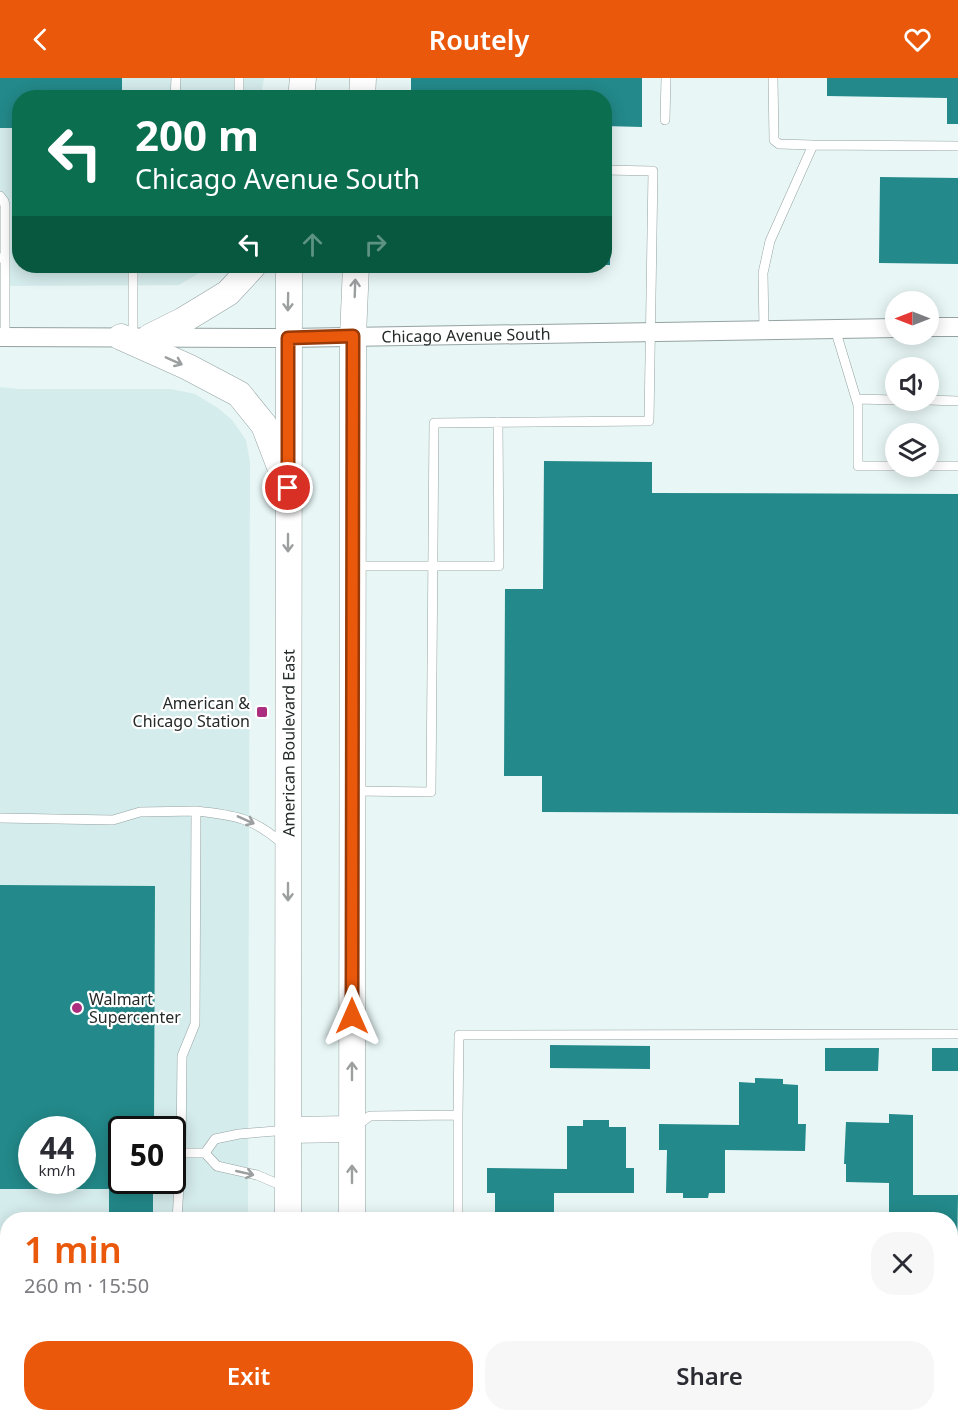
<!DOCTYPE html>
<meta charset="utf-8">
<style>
:root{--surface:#fff;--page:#f7f7f7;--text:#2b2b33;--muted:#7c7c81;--accent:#ea580c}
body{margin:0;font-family:"Noto Sans",sans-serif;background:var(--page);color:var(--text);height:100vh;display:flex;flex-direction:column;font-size:22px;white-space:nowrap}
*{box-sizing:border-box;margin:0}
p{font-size:20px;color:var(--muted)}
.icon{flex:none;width:33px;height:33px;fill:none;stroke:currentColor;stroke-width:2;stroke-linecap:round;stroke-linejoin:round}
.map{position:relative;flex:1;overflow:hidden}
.drawer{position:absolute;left:0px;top:1134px;width:958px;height:210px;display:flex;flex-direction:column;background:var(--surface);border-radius:24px 24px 0 0;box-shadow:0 3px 15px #0003}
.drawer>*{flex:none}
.top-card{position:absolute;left:12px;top:12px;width:600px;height:183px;border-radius:24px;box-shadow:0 3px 15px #0003;background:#0b6e4f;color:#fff;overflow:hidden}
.needle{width:39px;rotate:270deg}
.buttons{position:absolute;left:885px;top:213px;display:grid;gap:12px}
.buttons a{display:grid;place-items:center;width:54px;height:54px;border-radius:50%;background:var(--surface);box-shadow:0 3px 15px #0003;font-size:30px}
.speed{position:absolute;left:18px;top:1038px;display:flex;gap:12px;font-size:30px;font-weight:700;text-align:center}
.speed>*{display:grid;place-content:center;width:78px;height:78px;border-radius:50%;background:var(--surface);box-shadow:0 3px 15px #0003;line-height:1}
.speed small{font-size:15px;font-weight:400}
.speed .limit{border:3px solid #111;border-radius:9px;background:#fff;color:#111}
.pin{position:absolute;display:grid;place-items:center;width:51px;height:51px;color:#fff;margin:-26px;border:3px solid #fff;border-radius:50%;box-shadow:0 2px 6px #0007}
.me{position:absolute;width:66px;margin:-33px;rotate:0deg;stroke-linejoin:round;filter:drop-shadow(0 0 4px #0008)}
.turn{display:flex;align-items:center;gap:21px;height:126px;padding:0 24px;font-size:27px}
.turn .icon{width:78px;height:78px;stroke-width:2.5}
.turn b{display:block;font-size:42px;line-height:51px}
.lanes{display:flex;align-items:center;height:57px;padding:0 24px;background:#0003;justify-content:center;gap:30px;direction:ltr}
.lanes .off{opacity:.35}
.round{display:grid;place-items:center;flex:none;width:63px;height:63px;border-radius:24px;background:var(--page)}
.head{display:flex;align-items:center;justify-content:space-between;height:102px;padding:0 24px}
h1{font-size:36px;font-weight:600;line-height:45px;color:var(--accent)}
.primary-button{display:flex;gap:12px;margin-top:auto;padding:12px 24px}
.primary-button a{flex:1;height:69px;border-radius:24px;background:var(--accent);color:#fff;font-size:24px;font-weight:600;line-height:69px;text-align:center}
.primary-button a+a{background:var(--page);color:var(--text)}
header{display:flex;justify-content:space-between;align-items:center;height:78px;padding:0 24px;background:var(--accent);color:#fff;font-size:27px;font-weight:600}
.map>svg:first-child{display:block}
</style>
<header><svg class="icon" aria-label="back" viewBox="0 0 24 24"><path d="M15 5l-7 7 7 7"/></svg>Routely<svg class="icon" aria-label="heart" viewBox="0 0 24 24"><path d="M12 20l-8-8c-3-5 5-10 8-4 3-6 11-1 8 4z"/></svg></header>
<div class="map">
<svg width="958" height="1344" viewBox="0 0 958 1344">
<rect width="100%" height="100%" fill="#e8f6f6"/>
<path fill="#d5ecec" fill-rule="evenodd" d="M0,0H264L261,19L20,20V188H211L179,207L0,208Z
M0,309L18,311H171L195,316L218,330L232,342L246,362L250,384L248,1141L8,1142V1336H260L261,1344H0ZM32,1052H82V1102H32ZM122,1052H172V1102H122Z"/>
<path fill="#23898a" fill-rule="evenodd" d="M0,0H122V20H20V50H0Z
M411,0H642V49L604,48V20H411Z
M827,0H958V46H947V20L827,18Z
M880,99L958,100V186L879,185Z
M604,103H611L610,187H604Z
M544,383L652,384V415L958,416V736L542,734V698H504L505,511H543Z
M0,807L155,808L154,1052H122V1102H153V1142H109V1111H0ZM32,1052H82V1102H32Z
M550,967L650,968V991L550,990Z
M825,970H879L878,993H825Z
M932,970H958V993H932Z
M755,1000L783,1001V1006L798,1007V1046H806L805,1073L725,1072V1115H709L708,1120H683V1115H666L667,1072H659V1046L739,1047V1004L755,1005Z
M889,1036L913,1037V1117H958L957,1177H951V1142H889V1105L846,1104V1086H844L846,1044L889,1045Z
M583,1042H609V1049H626V1090H634V1115H554V1142H495V1115H487V1090L567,1091V1048H583Z
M951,1215H958V1276H951Z
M0,1282H6L8,1336H195V1344H0Z
M567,1336H627V1344H567Z
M660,1336H806V1344H660Z
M847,1336H913V1344H847Z"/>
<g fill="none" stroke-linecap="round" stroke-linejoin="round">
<defs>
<path id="service" d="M239,0V20
M773,0L774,62L779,66L813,67
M175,20L176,0
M665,42L666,0
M0,118L4,123L5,128V180
M0,180H5V259
M835,251L858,327V388H896
M764,252L763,195L770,163L813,67L958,68
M133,259V188
M856,321L896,322
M928,322L958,323
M928,388H958
M355,488H499L498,344
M355,713L431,714L434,345L649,343L653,93L604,92
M196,733C235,737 254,740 284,767
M0,740L113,742L140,734L196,733L195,946L182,978L181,1075L177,1142
M458,1037V1142
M356,1048L370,1038L458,1037L459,957L958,956
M181,1075H205L217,1088L257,1097L285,1109
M205,1075L215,1061L239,1056L288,1052
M0,1186H8
M0,1242H8
M214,1336V1344
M461,1336V1344"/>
<g id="minor">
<path d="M928,249H958"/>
<path id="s1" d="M0,259L288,260L896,250"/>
</g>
<g id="secondary">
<path d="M301,20L303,0"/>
<path d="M362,20L363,0"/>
<path d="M121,259L188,289L239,316L264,347L282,394"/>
<path d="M150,259L182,243L228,215L253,188"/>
<path d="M288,1052L351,1051"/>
<path id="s2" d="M288,1142L289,188"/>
<path d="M352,1142L353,258L356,188"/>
<path d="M303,1336L304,1344"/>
<path d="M367,1336V1344"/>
</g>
</defs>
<use href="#service" stroke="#95a2a2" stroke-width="10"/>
<use href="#minor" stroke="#95a2a2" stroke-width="20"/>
<use href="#secondary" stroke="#95a2a2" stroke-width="27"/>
<use href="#service" stroke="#fff" stroke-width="9"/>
<use href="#minor" stroke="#fff" stroke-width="18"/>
<use href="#secondary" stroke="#fff" stroke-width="26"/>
</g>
<defs><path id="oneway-shaft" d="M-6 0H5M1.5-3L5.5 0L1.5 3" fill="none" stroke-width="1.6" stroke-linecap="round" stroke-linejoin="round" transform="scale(1.5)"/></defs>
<g stroke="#9c9f9f">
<use href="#oneway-shaft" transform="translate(355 210) rotate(-88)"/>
<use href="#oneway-shaft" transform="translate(288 224) rotate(91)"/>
<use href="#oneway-shaft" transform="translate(174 283) rotate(24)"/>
<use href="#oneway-shaft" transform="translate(288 465) rotate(90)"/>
<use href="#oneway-shaft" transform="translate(246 742) rotate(24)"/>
<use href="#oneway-shaft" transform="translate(288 814) rotate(90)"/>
<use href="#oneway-shaft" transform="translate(352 993) rotate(-90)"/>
<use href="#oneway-shaft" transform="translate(245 1095) rotate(13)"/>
<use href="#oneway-shaft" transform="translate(352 1096) rotate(-90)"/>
</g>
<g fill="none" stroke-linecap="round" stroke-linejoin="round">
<defs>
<path id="route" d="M288,410V260L353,258L352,938"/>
</defs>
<use href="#route" stroke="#983908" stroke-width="15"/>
<use href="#route" stroke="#ea580c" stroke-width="10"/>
</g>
<g fill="#ac2e7f" stroke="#fff" stroke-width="2">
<rect x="256" y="628" width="12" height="12" rx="3"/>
<circle cx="77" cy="930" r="6"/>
</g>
<g text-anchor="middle" stroke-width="4.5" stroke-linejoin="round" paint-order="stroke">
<g font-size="16" fill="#242a29" stroke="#fff">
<text dy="6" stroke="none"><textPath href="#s1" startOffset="466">Chicago Avenue South</textPath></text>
<text dy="6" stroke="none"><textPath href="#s2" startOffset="477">American Boulevard East</textPath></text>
</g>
<g font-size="16" fill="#242a29" stroke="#fff" text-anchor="end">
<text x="250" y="631">American &amp;<tspan x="250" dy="18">Chicago Station</tspan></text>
<text x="89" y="927" text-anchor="start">Walmart<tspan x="89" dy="18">Supercenter</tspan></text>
</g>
</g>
</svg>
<div class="buttons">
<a><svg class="needle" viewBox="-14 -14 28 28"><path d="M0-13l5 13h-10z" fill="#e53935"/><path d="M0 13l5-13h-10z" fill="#7c7c81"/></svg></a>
<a><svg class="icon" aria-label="sound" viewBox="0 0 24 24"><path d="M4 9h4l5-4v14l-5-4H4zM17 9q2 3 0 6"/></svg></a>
<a><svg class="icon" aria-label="layers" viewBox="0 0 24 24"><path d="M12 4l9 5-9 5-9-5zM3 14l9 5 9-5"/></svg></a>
</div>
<div class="speed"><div>44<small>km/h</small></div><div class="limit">50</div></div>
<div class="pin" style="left:288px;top:410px;background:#d93025"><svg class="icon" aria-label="arrive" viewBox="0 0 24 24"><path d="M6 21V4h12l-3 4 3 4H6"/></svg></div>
<svg class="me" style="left:352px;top:938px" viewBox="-20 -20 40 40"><path d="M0-17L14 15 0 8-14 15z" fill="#ea580c" stroke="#fff" stroke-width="4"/></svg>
<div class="top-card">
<div class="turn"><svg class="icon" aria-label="left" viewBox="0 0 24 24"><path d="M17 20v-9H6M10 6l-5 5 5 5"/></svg><div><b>200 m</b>Chicago Avenue South</div></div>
<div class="lanes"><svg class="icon" aria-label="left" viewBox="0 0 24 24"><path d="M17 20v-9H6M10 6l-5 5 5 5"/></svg><svg class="icon off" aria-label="ahead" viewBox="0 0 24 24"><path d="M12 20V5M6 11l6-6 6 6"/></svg><svg class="icon off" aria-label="right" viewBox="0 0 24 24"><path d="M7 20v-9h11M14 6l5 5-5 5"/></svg></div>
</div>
<section class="drawer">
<div class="head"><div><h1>1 min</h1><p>260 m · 15:50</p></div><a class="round"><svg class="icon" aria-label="close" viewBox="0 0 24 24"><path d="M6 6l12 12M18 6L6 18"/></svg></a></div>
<div class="primary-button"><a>Exit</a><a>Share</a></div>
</section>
</div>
